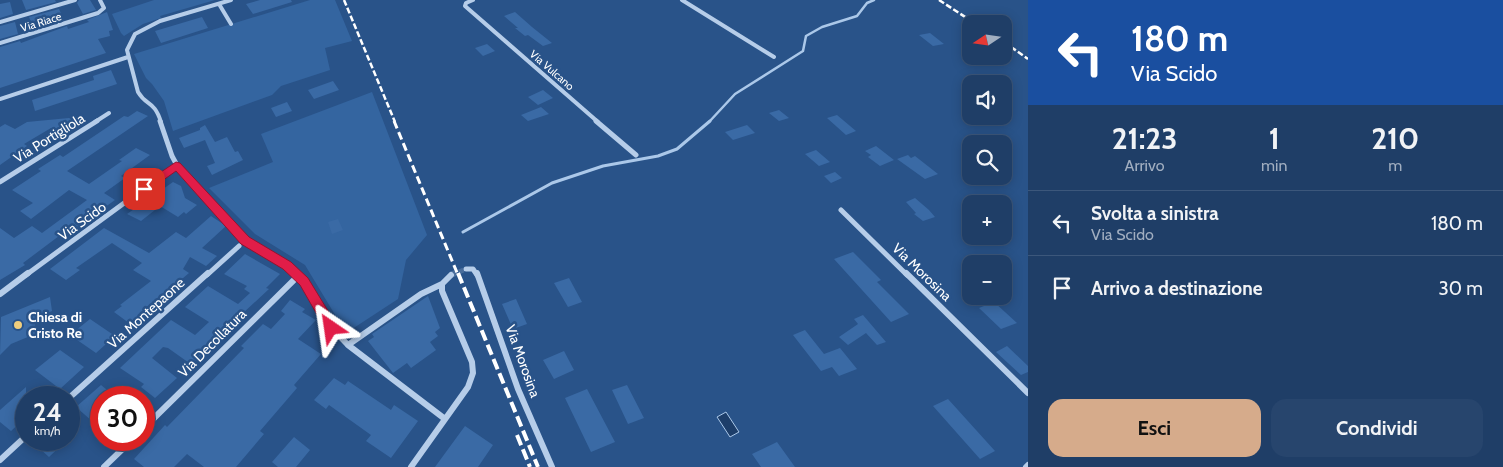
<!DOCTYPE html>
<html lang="it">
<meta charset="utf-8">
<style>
:root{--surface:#1f3e67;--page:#27456d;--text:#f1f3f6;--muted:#a1aec0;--line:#3c577b;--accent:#d6ab8b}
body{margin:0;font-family:Cabin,sans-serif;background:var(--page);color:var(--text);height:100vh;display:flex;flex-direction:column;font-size:19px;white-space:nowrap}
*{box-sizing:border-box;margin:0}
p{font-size:16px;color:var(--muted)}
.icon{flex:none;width:28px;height:28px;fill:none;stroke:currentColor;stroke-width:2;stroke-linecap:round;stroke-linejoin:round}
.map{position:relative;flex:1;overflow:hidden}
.side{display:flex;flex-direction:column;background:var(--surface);width:475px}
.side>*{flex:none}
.banner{background:#1a4fa0;color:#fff;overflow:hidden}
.needle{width:32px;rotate:257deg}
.buttons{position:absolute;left:962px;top:15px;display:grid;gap:10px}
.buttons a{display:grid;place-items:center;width:50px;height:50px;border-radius:10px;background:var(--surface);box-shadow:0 2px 12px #0003,0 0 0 1px var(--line);font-size:25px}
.speed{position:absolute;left:15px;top:386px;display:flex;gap:10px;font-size:25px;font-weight:700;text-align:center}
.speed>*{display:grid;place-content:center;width:65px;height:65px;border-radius:50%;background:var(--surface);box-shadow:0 2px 12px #0003,0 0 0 1px var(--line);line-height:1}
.speed small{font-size:12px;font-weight:400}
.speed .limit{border:8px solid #d22;background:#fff;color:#111}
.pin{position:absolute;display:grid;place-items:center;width:42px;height:42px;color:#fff;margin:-21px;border-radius:10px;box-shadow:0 2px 8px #0006}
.me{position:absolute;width:55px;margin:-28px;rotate:328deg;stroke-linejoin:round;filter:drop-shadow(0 0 4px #0008)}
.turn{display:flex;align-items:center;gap:18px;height:105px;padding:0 20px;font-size:22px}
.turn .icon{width:65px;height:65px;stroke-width:2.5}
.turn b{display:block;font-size:35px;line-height:42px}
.eta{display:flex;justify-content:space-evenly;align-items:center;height:85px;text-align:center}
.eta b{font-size:30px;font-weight:700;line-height:35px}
.primary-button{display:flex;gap:10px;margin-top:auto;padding:10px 20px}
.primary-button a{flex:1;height:58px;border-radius:15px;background:var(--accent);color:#111;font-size:20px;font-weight:700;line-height:58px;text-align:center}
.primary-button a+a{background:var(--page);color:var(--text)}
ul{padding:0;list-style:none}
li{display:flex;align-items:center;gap:15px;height:65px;padding:0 20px;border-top:1px solid var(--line)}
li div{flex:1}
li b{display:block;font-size:19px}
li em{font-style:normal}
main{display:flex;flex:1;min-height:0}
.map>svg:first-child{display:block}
</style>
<main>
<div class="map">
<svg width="1028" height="467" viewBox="0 0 1028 467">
<rect width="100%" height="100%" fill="#295389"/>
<path fill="#3465a0" d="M154,0H215L160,16L161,18L143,24L124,36L121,33L112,14Z
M310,0H335L352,41L325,48L330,70L281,86L272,95L173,131L164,101L152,84L146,78L134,54Z
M372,92L427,235L406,260L398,299L346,333L305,265L255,234L209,188L273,162L261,134Z"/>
<path fill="#1d3e6a" stroke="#abc8e9" d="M726,412L739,432L730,437L717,417Z"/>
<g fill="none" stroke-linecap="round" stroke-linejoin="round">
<path stroke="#abc8e9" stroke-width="2.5" d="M709,122L735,94L803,51L806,36L822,27L857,16L867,3L874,0"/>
<path stroke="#abc8e9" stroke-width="3" d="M463,232L552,183L603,166L658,156L677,149L710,121"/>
</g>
<path fill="#3a6aa5" d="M22,0H55L56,2L26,10Z
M79,0H90L96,10L83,14L77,3Z
M260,0H291L292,2L253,14L246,4Z
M10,2L13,14L0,18V4Z
M59,9L64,20L34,29L29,17Z
M107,12L113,30L109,31L110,36L98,39L106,53L0,88V47L20,41L21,43L67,26L68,29L89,22L87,20Z
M515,12L532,27L552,43L543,46L528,35L525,36L515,28H518L504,16Z
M202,17L208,28L161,43L155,31Z
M15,22L18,34L0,39V26Z
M930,33L944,44L933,46L919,35Z
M487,44L495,51L483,56L475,48Z
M111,70L117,84L35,111L32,100L94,80L93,76Z
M333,81L339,90L314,99L308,90Z
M543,90L553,98L538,105L528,97Z
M287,102L292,111L276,117L271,108Z
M541,107L549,114L528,121L521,115Z
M779,110L789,118L779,121L769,113Z
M137,111L148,116L67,171L89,184L122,161L119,160L136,148L150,155L121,176L125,178L104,193L115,200L70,232L67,230L23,263L25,265L0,280V228L14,238L32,226L42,233L87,200L69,190L31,219L20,211L33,203L12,190L41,171L38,169L60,155L63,157L124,116L128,117Z
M837,115L856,131L846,135L827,118Z
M69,118L78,122L59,132L51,128L24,144L27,146L0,165V127L5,124L15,129L27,122Z
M205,125L215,142L227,137L235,152L238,151L243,160L212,175L207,166L215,163L205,140L184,148L179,138L200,130V128Z
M747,125L755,133L733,140L725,132Z
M876,146L894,160L880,166L868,157L871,155L865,151Z
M816,150L830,162L819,166L805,154Z
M908,155L911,158L915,156L938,174L925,179L897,159Z
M835,172L842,178L831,183L824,176Z
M173,182L181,186L185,198L197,205L186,214L184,212L178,217L160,206L141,221L127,214Z
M915,198L929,210L935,217L923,221L914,214L916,213L906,202Z
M211,216L226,226L202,248L217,256L206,266L190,257L183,269L189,273L155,302L158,304L133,326L114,312L122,306L120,305L151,281L133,270L142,263L112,243L76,268L80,270L66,280L50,269L104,228L149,253L176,232L186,238Z
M338,219L343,230L332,234L328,222Z
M853,252L881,280L877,282L909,314L891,322L834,259Z
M245,254L280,274L266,288L269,289L214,340L216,342L192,365L168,348L163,347L152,358L177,378L155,398L141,387L144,384L120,368L171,320L195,335L209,322L185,307L208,286L238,304L250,293L244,289L247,286L224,274Z
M569,278L582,302L568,307L554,283Z
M428,296L440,328L435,332L438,336L430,342L436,350L411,368L407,363L393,373L368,341L374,337L372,334Z
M50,297L52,311L35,319V334L11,344L0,355L1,317Z
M516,299L527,324L513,329L502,304Z
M290,300L305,309L302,312L316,320L298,339L321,354L294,385L297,388L260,431L264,434L236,467H204L187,454L174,467H144L134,459L165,425L167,427L244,348L241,346L263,324L271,329L285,314L281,311Z
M994,302L1017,323L1001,329L979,308Z
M863,315L886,342L877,345L866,333L848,345L839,337L858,324L854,319Z
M90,319L115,336L96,353L70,335Z
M805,330L824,354L840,348L857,369L839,376L832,367L821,371L793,335Z
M1007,346L1028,366V372L1021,375L996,352Z
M60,350L84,367L60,389L35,370Z
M564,351L574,370L554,379L543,360Z
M334,378L345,385L348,381L391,410L394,405L418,421L391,458L366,441L371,435L329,405L326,409L314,400Z
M101,385L117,398H101V429L76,407Z
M627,385L644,418L628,424L612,390Z
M26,387V417L11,431L0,422V410Z
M587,389L615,442L591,452L565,398Z
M948,399L995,451L980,459L933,406Z
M465,426L493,445L478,467H435Z
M294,437L310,450L296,467H278L272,462Z
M30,440H67L49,457Z
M777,442L795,467H761L752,454Z"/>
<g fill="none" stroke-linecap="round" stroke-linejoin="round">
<path stroke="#496d9b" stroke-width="5" stroke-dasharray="5 2.5" stroke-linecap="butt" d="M452,275L466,269"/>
<path stroke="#496d9b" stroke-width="6" stroke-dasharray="6 3" stroke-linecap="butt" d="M451,275L455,273"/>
<path stroke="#b6cde9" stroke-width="4" d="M473,0L466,3L465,6L598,122
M682,0L774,57
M219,4L231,24
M0,22L75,0
M0,43L98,13L104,8L100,0
M0,99L128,57
M95,122L109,113
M161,122C154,100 147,107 138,92L127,50L135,34L160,21L231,0"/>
<path stroke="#b6cde9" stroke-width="5" d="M160,121L172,156L180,171L245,240L297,275
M596,121L636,155
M0,182L97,121
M841,210L907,275
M466,269H473L477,275
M26,275L176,165
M207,275L239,246"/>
<path stroke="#b6cde9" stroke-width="6" d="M296,273L307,286L327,323L348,345L421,294L442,284
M477,273L518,389L552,467
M906,273L1028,393
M442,284L451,275
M0,294L28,273
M348,345L445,419
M69,398L208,273
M144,428L298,276
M0,460L26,436
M104,467L132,440
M411,467L468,387L473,373L472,362L442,291V284
M1026,467L1028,465"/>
<path stroke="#fff" stroke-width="2.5" stroke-dasharray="6 2.5" stroke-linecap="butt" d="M344,0L395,122
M939,0L976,24
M1004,42L1028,59"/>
<path stroke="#fff" stroke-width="3" stroke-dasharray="8 4" stroke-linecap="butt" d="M394,121L458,275"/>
<path stroke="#fff" stroke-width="4" stroke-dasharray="11 4.5" stroke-linecap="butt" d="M458,273L538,467
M517,435L530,467"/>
</g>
<path fill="#e11d48" stroke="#92132f" d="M176,162L180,163L249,237L291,262L308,278L336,324L338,328L336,332H327L300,285L283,269L241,244L176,171L148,191H140V186Z"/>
<circle fill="#f0ce7d" stroke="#295389" stroke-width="2" cx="18" cy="325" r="5"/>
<g text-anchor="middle" stroke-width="5" stroke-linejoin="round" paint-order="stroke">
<g font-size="11" fill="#fff" stroke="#295389">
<text transform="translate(41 22) rotate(-17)" y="4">Via Riace</text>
<text transform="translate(552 70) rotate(41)" y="4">Via Vulcano</text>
</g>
<g font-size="14" fill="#fff" stroke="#295389">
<text transform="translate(49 138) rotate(-32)" y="5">Via Portigliola</text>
<text transform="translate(82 221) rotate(-36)" y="5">Via Scido</text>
<text transform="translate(922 272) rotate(44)" y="5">Via Morosina</text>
<text transform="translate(146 313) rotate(-42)" y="5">Via Montepaone</text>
<text transform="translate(212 343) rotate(-45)" y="5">Via Decollatura</text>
<text transform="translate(523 361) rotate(70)" y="5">Via Morosina</text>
</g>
<g font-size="14" font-weight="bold" fill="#fff" stroke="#295389" text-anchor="start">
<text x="28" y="322">Chiesa di<tspan x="28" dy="16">Cristo Re</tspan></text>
</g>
</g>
</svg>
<div class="buttons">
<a><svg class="needle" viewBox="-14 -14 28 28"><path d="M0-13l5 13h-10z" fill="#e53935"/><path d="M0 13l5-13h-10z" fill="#a1aec0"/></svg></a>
<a><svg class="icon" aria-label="sound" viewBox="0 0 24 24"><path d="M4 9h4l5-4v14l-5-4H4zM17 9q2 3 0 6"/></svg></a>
<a><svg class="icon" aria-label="search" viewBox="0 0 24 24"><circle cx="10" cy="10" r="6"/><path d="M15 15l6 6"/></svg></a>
<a>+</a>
<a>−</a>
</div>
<div class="speed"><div>24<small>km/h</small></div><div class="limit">30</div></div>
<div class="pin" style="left:144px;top:189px;background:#d93025"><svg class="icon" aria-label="arrive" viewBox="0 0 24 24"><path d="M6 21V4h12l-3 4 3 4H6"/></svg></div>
<svg class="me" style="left:331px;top:328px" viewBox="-20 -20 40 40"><path d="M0-17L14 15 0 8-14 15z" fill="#e11d48" stroke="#fff" stroke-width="4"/></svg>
</div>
<section class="side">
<div class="banner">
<div class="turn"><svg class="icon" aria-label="left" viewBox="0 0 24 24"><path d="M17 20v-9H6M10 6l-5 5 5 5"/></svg><div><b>180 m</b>Via Scido</div></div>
</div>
<div class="eta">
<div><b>21:23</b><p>Arrivo</p></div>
<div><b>1</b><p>min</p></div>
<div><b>210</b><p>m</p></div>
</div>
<ul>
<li><svg class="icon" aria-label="left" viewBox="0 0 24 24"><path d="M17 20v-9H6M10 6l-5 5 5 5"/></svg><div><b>Svolta a sinistra</b><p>Via Scido</p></div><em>180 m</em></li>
<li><svg class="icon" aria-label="arrive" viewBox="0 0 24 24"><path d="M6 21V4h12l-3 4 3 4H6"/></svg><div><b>Arrivo a destinazione</b></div><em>30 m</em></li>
</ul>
<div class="primary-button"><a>Esci</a><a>Condividi</a></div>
</section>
</main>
